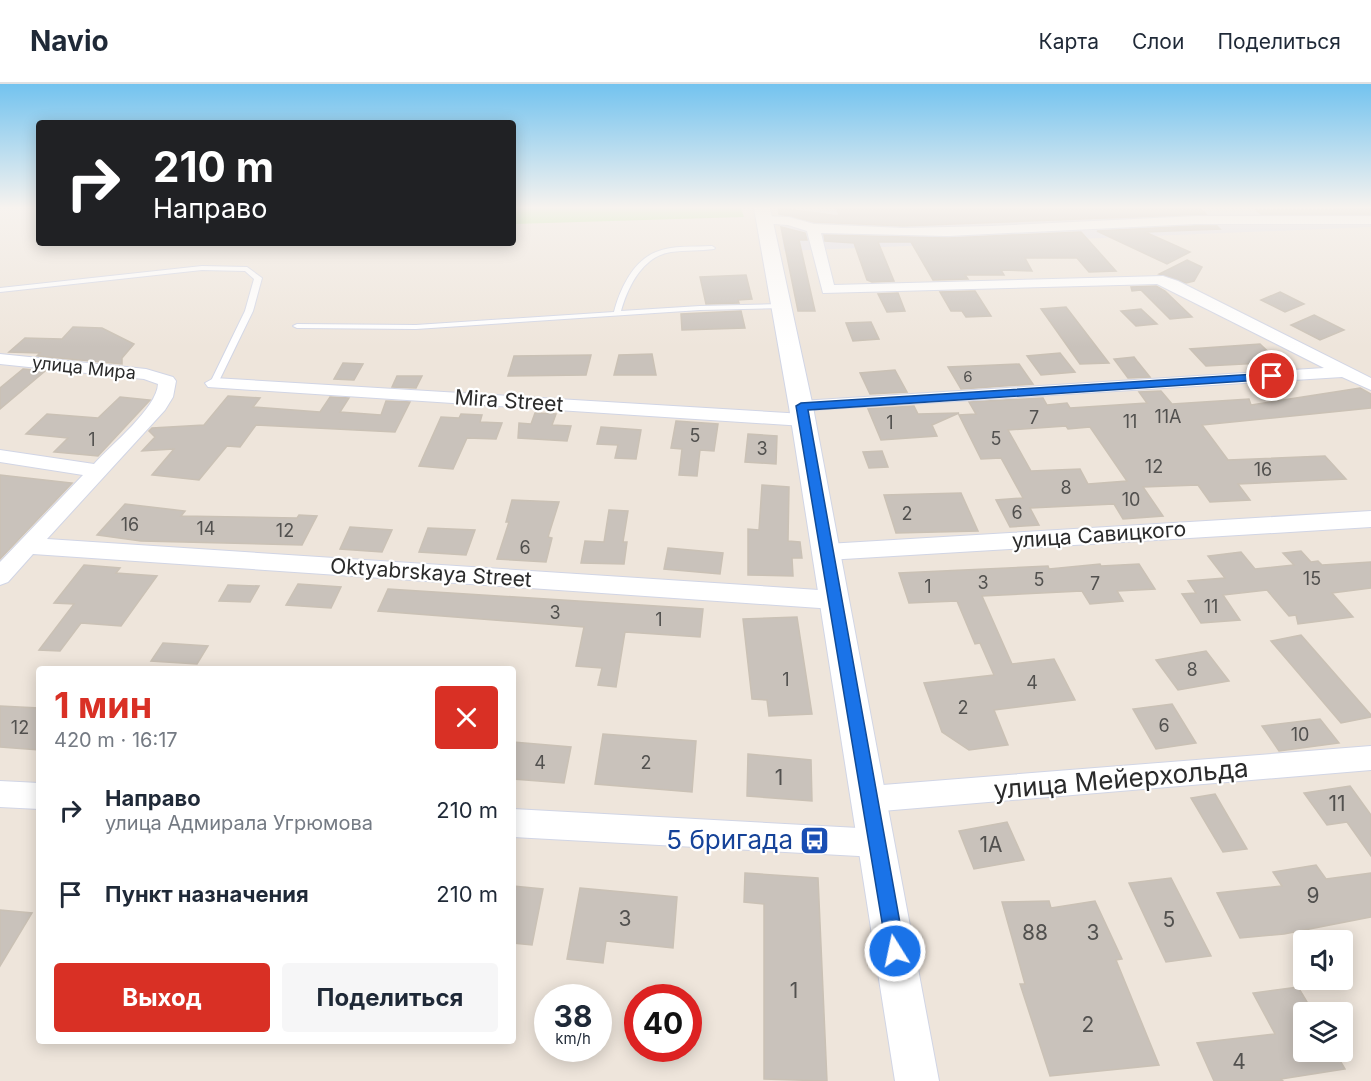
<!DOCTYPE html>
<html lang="ru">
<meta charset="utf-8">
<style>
:root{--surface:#fff;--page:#f6f6f7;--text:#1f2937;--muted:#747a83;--line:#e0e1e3;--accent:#d93025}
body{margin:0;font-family:Inter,sans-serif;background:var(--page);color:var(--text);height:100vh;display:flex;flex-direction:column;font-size:22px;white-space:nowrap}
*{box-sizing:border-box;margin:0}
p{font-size:20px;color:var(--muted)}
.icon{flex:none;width:33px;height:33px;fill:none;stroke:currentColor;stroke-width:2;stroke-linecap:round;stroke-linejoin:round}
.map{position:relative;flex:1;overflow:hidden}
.panel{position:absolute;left:36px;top:582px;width:480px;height:378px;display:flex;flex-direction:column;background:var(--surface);border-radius:6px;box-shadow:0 3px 15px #0003}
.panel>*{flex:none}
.guide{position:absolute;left:36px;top:36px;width:480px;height:126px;border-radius:6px;box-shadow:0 3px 15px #0003;background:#202124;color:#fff;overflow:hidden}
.controls{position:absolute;left:1293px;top:846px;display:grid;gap:12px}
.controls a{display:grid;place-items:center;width:60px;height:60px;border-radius:6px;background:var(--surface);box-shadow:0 3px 15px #0003;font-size:30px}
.speed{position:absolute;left:534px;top:900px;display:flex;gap:12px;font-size:30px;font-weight:700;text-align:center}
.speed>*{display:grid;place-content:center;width:78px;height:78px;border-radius:50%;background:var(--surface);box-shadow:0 3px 15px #0003;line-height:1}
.speed small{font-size:15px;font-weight:400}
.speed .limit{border:9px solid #d22;background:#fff;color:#111}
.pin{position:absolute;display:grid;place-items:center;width:51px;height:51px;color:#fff;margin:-26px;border:3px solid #fff;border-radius:50%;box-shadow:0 2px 6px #0007}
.me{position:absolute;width:66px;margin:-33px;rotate:350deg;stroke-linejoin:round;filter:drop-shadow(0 0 4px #0008)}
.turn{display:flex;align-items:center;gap:21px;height:126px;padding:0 18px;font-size:27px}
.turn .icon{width:78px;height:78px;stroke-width:2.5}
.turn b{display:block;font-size:42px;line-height:51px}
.round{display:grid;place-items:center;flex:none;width:63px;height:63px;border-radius:6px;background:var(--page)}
.overview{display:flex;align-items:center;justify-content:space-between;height:102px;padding:0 18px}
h1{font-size:36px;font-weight:700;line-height:45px;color:var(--accent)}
.button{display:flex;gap:12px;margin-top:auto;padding:12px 18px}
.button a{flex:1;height:69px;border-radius:6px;background:var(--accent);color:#fff;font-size:24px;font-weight:700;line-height:69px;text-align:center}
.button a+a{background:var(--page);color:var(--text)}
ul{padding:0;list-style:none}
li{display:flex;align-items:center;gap:18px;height:84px;padding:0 18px}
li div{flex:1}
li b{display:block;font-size:22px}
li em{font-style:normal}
header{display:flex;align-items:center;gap:36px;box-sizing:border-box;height:84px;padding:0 30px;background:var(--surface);border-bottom:2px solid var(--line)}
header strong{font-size:28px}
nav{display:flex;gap:33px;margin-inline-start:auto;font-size:21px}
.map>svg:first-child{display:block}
</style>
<header>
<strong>Navio</strong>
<nav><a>Карта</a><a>Слои</a><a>Поделиться</a></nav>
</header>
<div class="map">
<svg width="1371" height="997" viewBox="0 0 1371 997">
<rect width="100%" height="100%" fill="#eee5db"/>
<path fill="#dfdde6" d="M778,124H1371V143L784,167Z"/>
<path fill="#b5e993" d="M513,124H741L744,133L513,140Z"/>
<path fill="#c9c2bb" stroke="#cac1b5" stroke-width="1.5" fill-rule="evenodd" d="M778,124L839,132L837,124H1200L1206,130L903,142L814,138L779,130Z
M1334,124H1371V130H1261L1256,126H1337Z
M1196,142H1217L1220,145L1145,148L1190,168L1167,180L1097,147Z
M781,143L805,149L807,156H799L815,227H798Z
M1081,148L1116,187L1089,188L1077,174H1025L1032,187L1001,186L1004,191H965L968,195L933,196L911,158H878L894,197L872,198L867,196L854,159L825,157L824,151L948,154Z
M1187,176L1202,183L1194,197L1186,199L1159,190Z
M746,191L752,215L738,216L739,219L706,220L700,193Z
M1156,202L1165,207L1192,233L1170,235L1141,206L1132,207L1131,203Z
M975,207L991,232L966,233L962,227H951L940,208Z
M1280,208L1304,220L1285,228L1261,216Z
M898,209L905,227L887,228L878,210Z
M1066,223L1109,279L1080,280L1041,225Z
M1141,225L1157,240L1136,242L1121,227Z
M741,227L745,244L682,246L681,230Z
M1314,231L1344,246L1320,256L1291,241Z
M871,238L879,255L853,257L846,239Z
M73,243L102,244L134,260L122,274V280L37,272L40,269L9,268L25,254L62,255Z
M1260,260L1279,278L1206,282L1190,265Z
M1060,269L1075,288L1041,291L1027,272Z
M652,270L656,291H614L619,271Z
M591,271L586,291L508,292L514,272Z
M1134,273L1137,277L1150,293L1128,294L1114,275Z
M343,279L363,280L354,296L334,295Z
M1019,280L1033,300L961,305L948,283Z
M23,285L45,287L0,325V304Z
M895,286L907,308L870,310L860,289Z
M397,292H422L416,304L392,303Z
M1360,304L1371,310V324L1202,341L1228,376L1325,372L1346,395L1238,400L1250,416L1210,418L1198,401L1143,403L1163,432L1123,435L1114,420L1030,424L1039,441L1010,443L996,416L1023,414L1001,374L981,375L959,331L976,330L969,318L1043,314L1047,321L1067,319L1070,324L1147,319L1139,308L1161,307L1172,320L1249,315L1251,321ZM1066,342L1068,345L1090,343L1127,397L1088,400L1080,385L1031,387L1008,346Z
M228,312L260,314L253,323L320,328L330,313L349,314L340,328L381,331L386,317L410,318L395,348L256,341L240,363L227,362L199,396L152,391L174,365L142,367L155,353L149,347L152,344L204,341Z
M120,313L150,316L98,372L54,368L68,354L26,350L47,330L98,334Z
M914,322L918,330L959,329L932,341L937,352L881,356L868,325Z
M535,329L556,330L552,341L571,342L567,357L518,354L519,339L531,340Z
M461,330L482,331L480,338L502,339L496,355L467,354L453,385L419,382L441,333L459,334Z
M676,337L718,340L714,367L700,366L697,392L679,391L682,365L671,364Z
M601,343L641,346L636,375L615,374L618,361L597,360Z
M748,350L777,352L776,380L745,378Z
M882,367L888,383L869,384L863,368Z
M0,391L72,399L0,475Z
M762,401L789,403L788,457L800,458L802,474H792L793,492L748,491V445L759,446Z
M961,409L978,447L896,449L884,411Z
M512,416L559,418L548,453L552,454L546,478L497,475L509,438H506Z
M125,420L185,427L181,432L297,434L299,431L317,432L302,461L141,457L97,451Z
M609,426L628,427L623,458H627L624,480L581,479L585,457L604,458Z
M350,443L392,446L382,468L340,465Z
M428,444L475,446L466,471L419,468Z
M668,464L723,469L720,490L664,485Z
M1301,467L1311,478L1318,477L1322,481L1371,478V504L1332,509L1353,533L1298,540L1296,531L1289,532L1267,506L1223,511L1240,536L1201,539L1182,510L1196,509L1188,497L1225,494L1208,472L1241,468L1255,485L1294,481L1283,469Z
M1100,480L1101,482L1139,480L1155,505L1117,507L1123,517L1090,520L1082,507L982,512L1012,580L1054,575L1075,616L994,626L1008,661L969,666L942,648L924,599L994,591L980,559L975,560L957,517L909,519L899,489L1048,482L1049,485Z
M84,481L120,484L116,489L157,492L121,542L81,539L60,567L39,566L74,520L54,519Z
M298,500L341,503L331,524L286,521Z
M228,501L259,502L250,518L219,517Z
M388,505L703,525L700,553L625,548L616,603L598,601L602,584L576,582L584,543L378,527Z
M797,533L812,630L769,632L767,616L752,615L743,535Z
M1301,551L1371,631V633L1341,639L1271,557Z
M163,559L208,562L197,580L151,577Z
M1206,567L1229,597L1178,606L1156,576Z
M1172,620L1196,659L1156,665L1133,625Z
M0,622L39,624V666L0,663Z
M1320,635L1339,659L1279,667L1262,642Z
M603,650L696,657L692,708L595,700Z
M513,658L571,663L564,699L513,695Z
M748,670L811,676L812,717L747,712Z
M1350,702L1371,731V772L1347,738L1327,741L1304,709Z
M1215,710L1247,765L1223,768L1191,714Z
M1007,738L1024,776L974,785L959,747Z
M1316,781L1326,795L1371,789V833L1284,850L1240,854L1217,809L1282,802L1273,788Z
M745,789L818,794L827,997L764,995V820L744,818Z
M1171,794L1211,872L1166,878L1129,799Z
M513,802L543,805L532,861L513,859Z
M580,804L677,813L673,864L606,857L603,879L567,875Z
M1049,817L1051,824L1095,817L1122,875L1116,876L1159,981L1050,992L1020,900H1025L1002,818Z
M0,826L32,829L0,882Z
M1298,903L1313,928H1304V968H1335L1345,985L1281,995L1283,997H1214L1197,959L1275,950L1253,909Z"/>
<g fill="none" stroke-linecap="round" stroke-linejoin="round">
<defs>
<path id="service" d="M712,162L715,164L714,165C700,167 686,166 671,168C643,172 628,202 621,227L700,222L780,220L784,222L783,224L700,226L416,245L297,244L293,242L297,240L416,241L614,228C620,205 633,177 656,168C673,161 694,163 712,162Z
M202,182L247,183L262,194L253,227L218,299L214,301L210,299L245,227L254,195L245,187L202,186L0,208V204Z"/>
<path id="minor" d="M764,132L789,133L814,140L903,144L992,142L1196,132H1371V140H1196L948,152L821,149L834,201L1163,192L1178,197L1371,294V306L1342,293L795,327L792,323L795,319L801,317L1324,284L1157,200L823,209L807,147L788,141L759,139V133Z
M0,270L146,285L173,293L176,297L173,313L165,326L47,455L834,507L842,510L845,516L842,522L834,525L33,470L8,498L0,501V478L83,391L0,378V366L94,380C111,361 157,324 158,300L144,295L0,280Z
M214,294L804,330L813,336L804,342L208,303L205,299Z
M1371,427V443L827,476L819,474L816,468L819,462L827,460Z
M1371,662V686L870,728L860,724L856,715L860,706L870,702Z
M0,697L39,699V725L0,723Z
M513,725L877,745L887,749L891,759L887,769L877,773L513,753Z"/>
<path id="tertiary" d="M754,124H770L813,323L939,997H895L789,323Z"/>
</defs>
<use href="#service" stroke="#d1d5e5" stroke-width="2"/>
<use href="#minor" stroke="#d1d5e5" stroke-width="2"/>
<use href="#tertiary" stroke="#d1d5e5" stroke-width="2"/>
<use href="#service" fill="#fff" fill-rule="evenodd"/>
<use href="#minor" fill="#fff" fill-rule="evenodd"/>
<use href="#tertiary" fill="#fff" fill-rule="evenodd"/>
</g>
<linearGradient id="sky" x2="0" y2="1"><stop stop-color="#73c3ef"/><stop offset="0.47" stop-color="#f7f3ef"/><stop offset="1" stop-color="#f7f3ef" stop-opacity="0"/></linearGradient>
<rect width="1371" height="263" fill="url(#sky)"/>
<path fill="#1a73e8" stroke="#114b97" stroke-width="1.5" d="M1272,289L1277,292L1276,295L808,326L905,867L902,874L895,877L888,874L796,322L801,319Z"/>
<defs>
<symbol id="bus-square" viewBox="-11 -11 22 22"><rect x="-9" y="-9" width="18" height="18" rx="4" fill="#1a4fb4" stroke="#fff"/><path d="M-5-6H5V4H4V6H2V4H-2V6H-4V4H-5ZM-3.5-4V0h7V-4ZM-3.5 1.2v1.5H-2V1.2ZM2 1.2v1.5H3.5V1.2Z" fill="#fff"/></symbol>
</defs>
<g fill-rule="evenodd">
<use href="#bus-square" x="798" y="740" width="33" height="33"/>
</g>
<g text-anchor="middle" stroke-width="4.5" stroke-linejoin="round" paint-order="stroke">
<g font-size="15" fill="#52514f">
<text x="968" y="298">6</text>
</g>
<g font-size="18" fill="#2b2b2b" stroke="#fff">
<text transform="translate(84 284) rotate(6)" y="6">улица Мира</text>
</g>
<g font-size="18" fill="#52514f">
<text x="1168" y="339">11А</text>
<text x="1034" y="340">7</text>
<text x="1130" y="344">11</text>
<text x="890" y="345">1</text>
<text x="695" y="358">5</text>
<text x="996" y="361">5</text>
<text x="92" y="362">1</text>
<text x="762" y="371">3</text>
<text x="1154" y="389">12</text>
<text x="1263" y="392">16</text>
<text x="1066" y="410">8</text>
<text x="1131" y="422">10</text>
<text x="1017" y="435">6</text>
<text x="907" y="436">2</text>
<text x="130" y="447">16</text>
<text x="206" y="451">14</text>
<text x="285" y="453">12</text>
<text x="525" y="470">6</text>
<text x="1312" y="501">15</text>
<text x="1039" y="502">5</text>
<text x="983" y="505">3</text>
<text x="1095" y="506">7</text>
<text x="928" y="509">1</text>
<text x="1211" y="529">11</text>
<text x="555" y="535">3</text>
<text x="659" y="542">1</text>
<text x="1192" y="592">8</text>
<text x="786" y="602">1</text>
<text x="1032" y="605">4</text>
<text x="963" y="630">2</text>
<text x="1164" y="648">6</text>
<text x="20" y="650">12</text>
<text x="1300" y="657">10</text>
<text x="540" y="685">4</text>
<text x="646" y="685">2</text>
</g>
<g font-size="21" fill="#2b2b2b" stroke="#fff">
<text transform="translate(509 317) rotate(4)" y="7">Mira Street</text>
<text transform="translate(1099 451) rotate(-4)" y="7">улица Савицкого</text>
<text transform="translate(431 489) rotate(4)" y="7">Oktyabrskaya Street</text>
</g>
<g font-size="21" fill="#52514f">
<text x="779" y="701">1</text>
<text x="1337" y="727">11</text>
<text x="991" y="768">1А</text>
<text x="1313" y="819">9</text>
<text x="625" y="842">3</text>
<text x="1169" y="843">5</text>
<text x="1035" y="856">88</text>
<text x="1093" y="856">3</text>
<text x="794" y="914">1</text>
<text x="1088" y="948">2</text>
<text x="1239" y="985">4</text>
</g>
<g font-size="26" fill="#2b2b2b" stroke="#fff">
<text transform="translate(1121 695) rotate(-5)" y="9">улица Мейерхольда</text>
</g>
<g font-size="26" fill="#164399" stroke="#fff" text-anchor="end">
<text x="793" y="765">5 бригада</text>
</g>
</g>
</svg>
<div class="controls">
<a><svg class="icon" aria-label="sound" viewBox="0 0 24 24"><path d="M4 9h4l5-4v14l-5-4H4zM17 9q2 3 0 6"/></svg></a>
<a><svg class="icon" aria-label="layers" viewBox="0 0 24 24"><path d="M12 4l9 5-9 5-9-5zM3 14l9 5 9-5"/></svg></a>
</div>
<div class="speed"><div>38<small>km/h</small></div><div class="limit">40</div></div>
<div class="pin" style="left:1272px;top:292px;background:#d93025"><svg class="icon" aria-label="arrive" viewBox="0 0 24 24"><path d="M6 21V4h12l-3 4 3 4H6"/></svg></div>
<svg class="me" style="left:895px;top:867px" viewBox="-20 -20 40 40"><circle r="17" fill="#1a73e8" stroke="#fff" stroke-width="3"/><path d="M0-11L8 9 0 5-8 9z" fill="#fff"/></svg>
<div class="guide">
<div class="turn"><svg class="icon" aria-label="right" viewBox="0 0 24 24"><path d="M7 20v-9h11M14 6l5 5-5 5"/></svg><div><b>210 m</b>Направо</div></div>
</div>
<section class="panel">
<div class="overview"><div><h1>1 мин</h1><p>420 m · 16:17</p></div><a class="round" style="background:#d93025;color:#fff"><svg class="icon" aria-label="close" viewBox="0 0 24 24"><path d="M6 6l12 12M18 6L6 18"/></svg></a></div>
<ul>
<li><svg class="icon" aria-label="right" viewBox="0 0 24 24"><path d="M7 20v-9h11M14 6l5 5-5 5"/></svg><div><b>Направо</b><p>улица Адмирала Угрюмова</p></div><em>210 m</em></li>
<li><svg class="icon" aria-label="arrive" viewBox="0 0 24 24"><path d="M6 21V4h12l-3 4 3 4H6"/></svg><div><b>Пункт назначения</b></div><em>210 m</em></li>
</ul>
<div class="button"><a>Выход</a><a>Поделиться</a></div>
</section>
</div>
